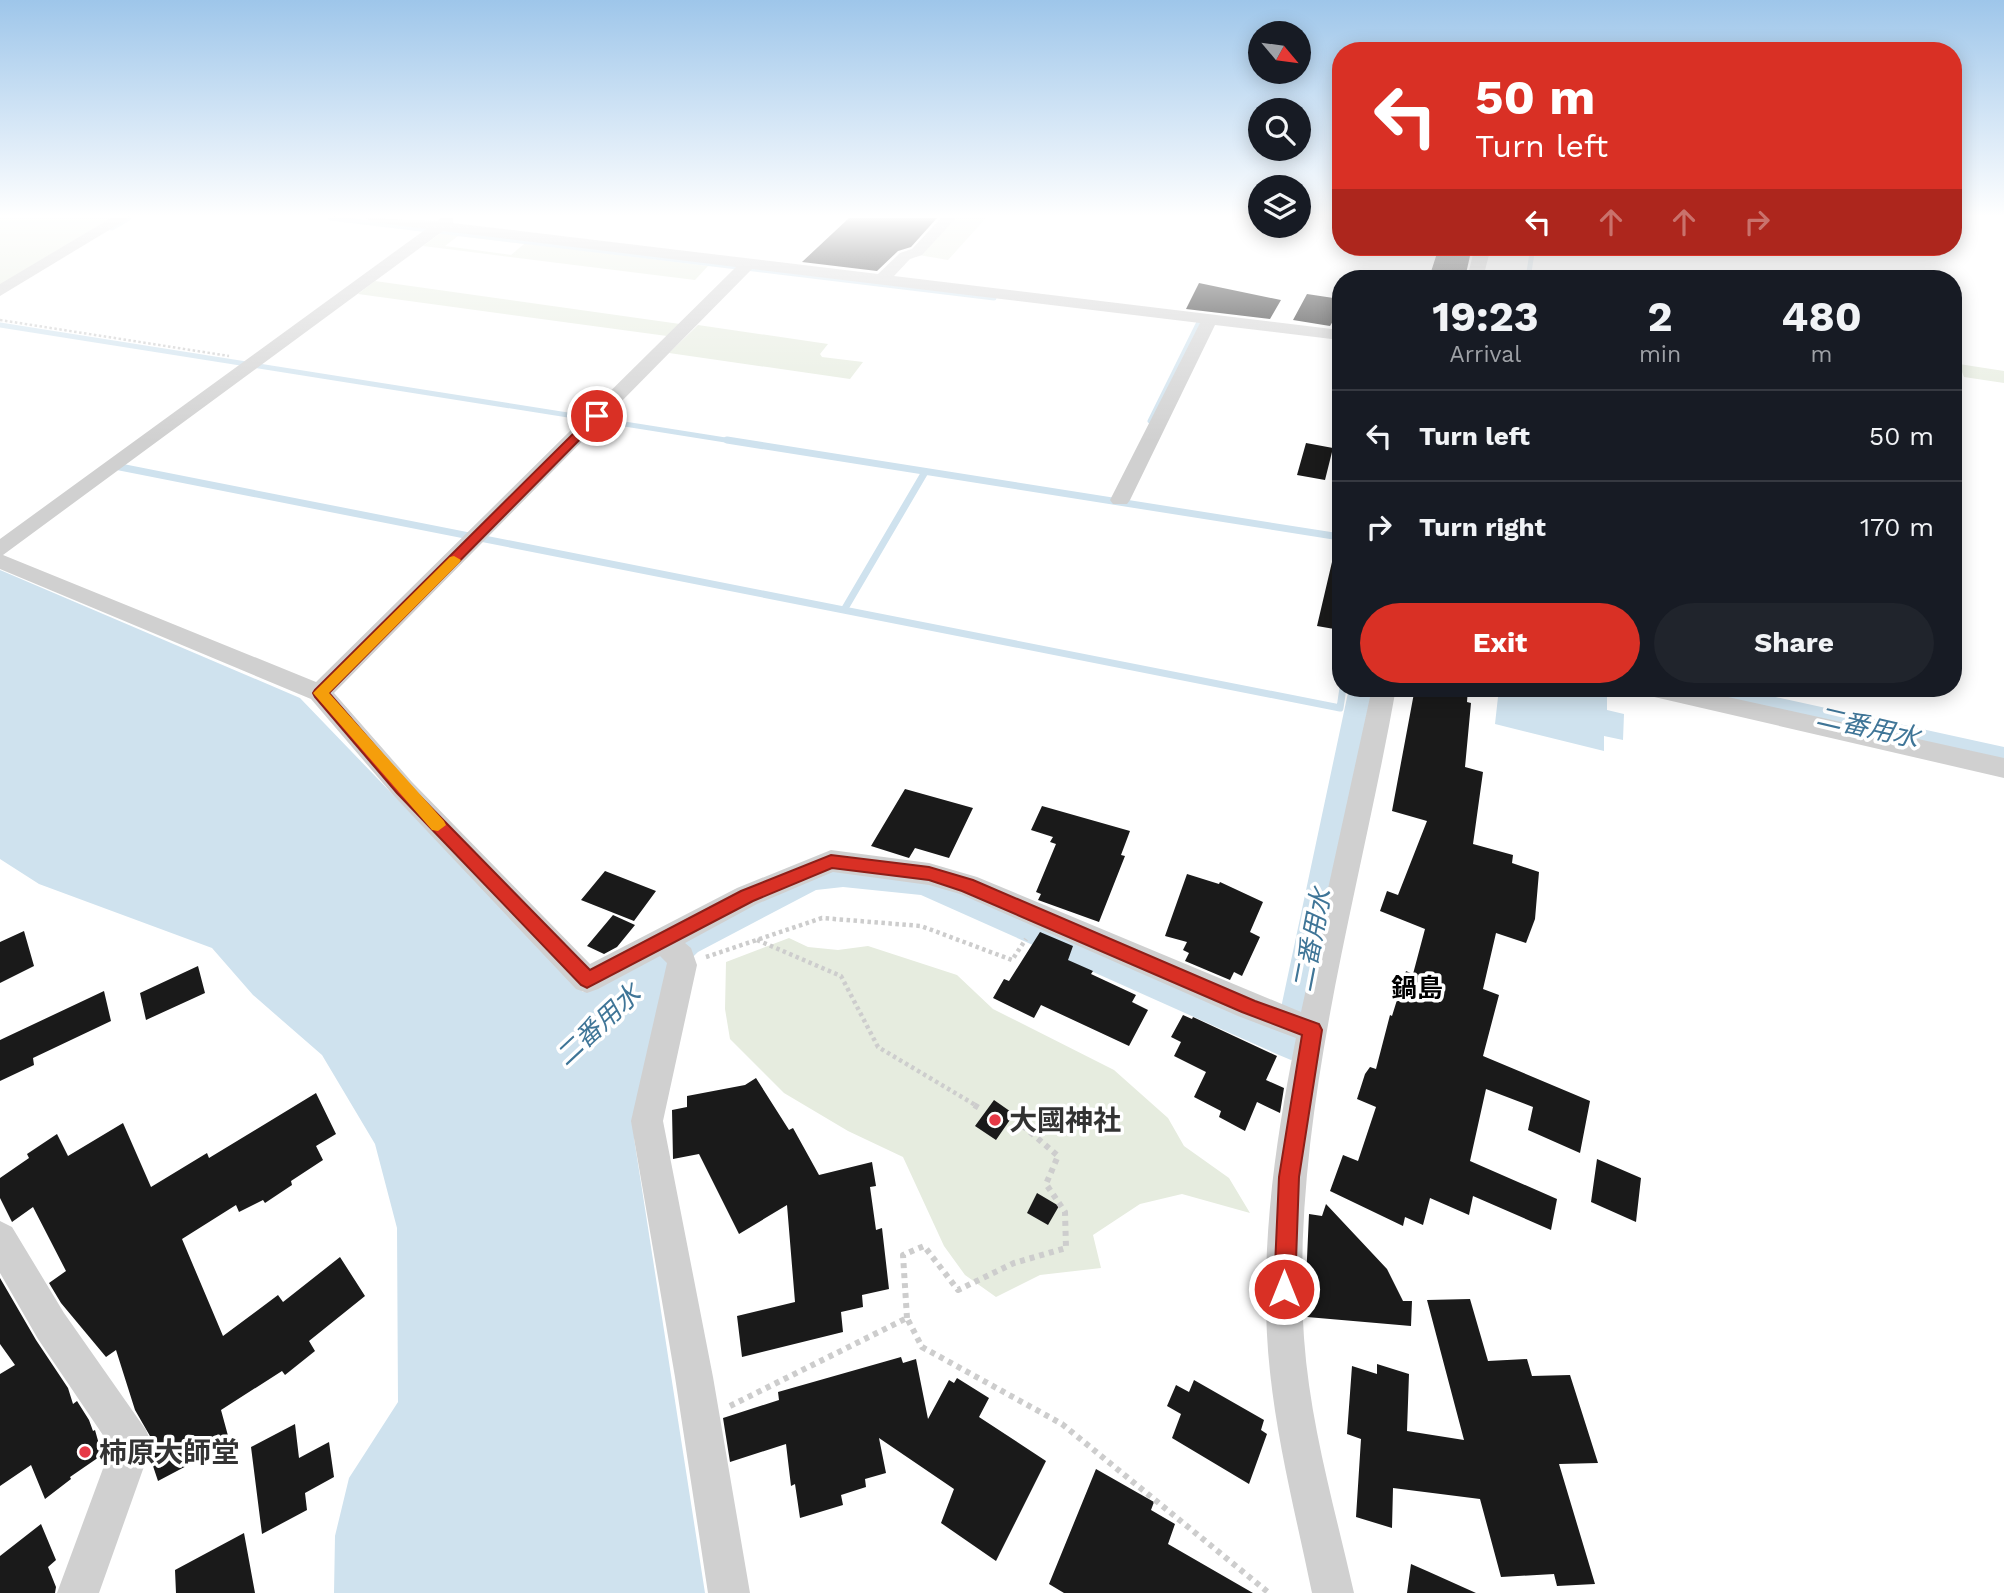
<!DOCTYPE html>
<meta charset="utf-8">
<style>
:root{--surface:#171b24;--page:#20242c;--text:#f1f3f6;--muted:#9ea1a6;--line:#363941;--accent:#d93025}
body{margin:0;font-family:"Work Sans","Noto Sans JP",sans-serif;background:var(--page);color:var(--text);height:100vh;display:flex;flex-direction:column;font-size:26px;white-space:nowrap}
*{box-sizing:border-box;margin:0}
p{font-size:23px;color:var(--muted)}
.icon{flex:none;width:38px;height:38px;fill:none;stroke:currentColor;stroke-width:2;stroke-linecap:round;stroke-linejoin:round}
.map{position:relative;flex:1;overflow:hidden}
.sheet{position:absolute;left:1332px;top:270px;width:630px;height:427px;display:flex;flex-direction:column;background:var(--surface);border-radius:28px;box-shadow:0 4px 18px #0003}
.sheet>*{flex:none}
.guide{position:absolute;left:1332px;top:42px;width:630px;height:214px;border-radius:28px;box-shadow:0 4px 18px #0003;background:#d93025;color:#fff;overflow:hidden}
.needle{width:46px;rotate:119deg}
.fabs{position:absolute;left:1248px;top:21px;display:grid;gap:14px}
.fabs a{display:grid;place-items:center;width:63px;height:63px;border-radius:50%;background:var(--surface);box-shadow:0 4px 18px #0003;font-size:35px}
.pin{position:absolute;display:grid;place-items:center;width:60px;height:60px;color:#fff;margin:-30px;border:4px solid #fff;border-radius:50%;box-shadow:0 2px 7px #0007}
.me{position:absolute;width:77px;margin:-38px;rotate:0deg;stroke-linejoin:round;filter:drop-shadow(0 0 5px #0008)}
.turn{display:flex;align-items:center;gap:24px;height:147px;padding:0 28px;font-size:32px}
.turn .icon{width:91px;height:91px;stroke-width:2.5}
.turn b{display:block;font-size:49px;line-height:60px}
.lanes{display:flex;align-items:center;height:66px;padding:0 28px;background:#0003;justify-content:center;gap:35px;direction:ltr}
.lanes .off{opacity:.35}
.eta{display:flex;justify-content:space-evenly;align-items:center;height:119px;text-align:center}
.eta b{font-size:42px;font-weight:700;line-height:49px}
.button{display:flex;gap:14px;margin-top:auto;padding:14px 28px}
.button a{flex:1;height:80px;border-radius:42px;background:var(--accent);color:#fff;font-size:28px;font-weight:700;line-height:80px;text-align:center}
.button a+a{background:var(--page);color:var(--text)}
ul{padding:0;list-style:none}
li{display:flex;align-items:center;gap:21px;height:91px;padding:0 28px;border-top:2px solid var(--line)}
li div{flex:1}
li b{display:block;font-size:26px}
li em{font-style:normal}
.map>svg:first-child{display:block}
</style>
<div class="map">
<svg width="2004" height="1593" viewBox="0 0 2004 1593">
<rect width="100%" height="100%" fill="#fff"/>
<path fill="#e6ecdf" fill-rule="evenodd" d="M0,218H116L0,285Z
M954,218H986L948,260L919,255Z
M441,233L708,266L695,280L423,246ZM458,236L524,244L511,255L445,246Z
M375,281L680,324L667,336L358,294Z
M698,325L828,344L820,354L822,357L863,362L850,379L669,353Z
M1959,364L2004,371V383L1964,377Z
M789,938L808,947L838,950L868,946L957,975L993,1009L1114,1070L1168,1118L1184,1146L1229,1178L1250,1213L1182,1194L1140,1204L1093,1235L1101,1268L1040,1275L996,1297L965,1275L944,1246L903,1157L848,1131L784,1093L730,1039L725,1009L726,962Z"/>
<path fill="#cfe2ee" d="M0,570L300,698L583,992L653,959L667,971L634,1138L705,1593H334L335,1536L349,1478L398,1402L397,1228L375,1144L322,1055L253,995L212,948L39,884L0,859Z
M1499,688H1572L1607,696V710L1624,714L1623,740L1604,736V751L1495,724Z"/>
<g fill="none" stroke-linecap="round" stroke-linejoin="round">
<path stroke="#cfe2ee" stroke-width="5" d="M330,218L994,298
M112,228L129,218
M1528,278L1533,247
M0,325L738,442
M1150,421L1199,322"/>
<path stroke="#cfe2ee" stroke-width="7" d="M727,440L1340,537
M120,467L1340,708L1343,688
M844,610L925,472"/>
<path fill="#cfe2ee" fill-rule="evenodd" d="M1349,688H1377L1309,1044L1303,1055L1291,1060L1279,1055L921,895L843,887L816,890L698,952L645,1003L633,1007L621,1003L616,992L621,981L674,932L800,869L843,861L925,869L936,873L1278,1022Z
M1677,688H1734L2004,747V769L1691,698L1681,695Z"/>
</g>
<path fill="#1a1a1a" d="M849,218H937L911,247L898,251L877,271L802,262Z
M1439,247H1472L1465,278H1429Z
M1199,283L1281,300L1270,319L1186,309Z
M1307,294L1340,299V322L1333,321L1330,326L1293,320Z
M1306,443L1333,448L1325,480L1297,475Z
M1332,562L1340,563V630L1317,626Z
M1435,688H1468L1467,702L1471,703L1465,767L1483,772L1473,844L1513,855L1512,863L1539,872L1535,919L1526,943L1496,933L1483,989L1499,995L1483,1056L1590,1101L1580,1153L1528,1130L1533,1107L1486,1089L1470,1161L1557,1199L1551,1230L1473,1196L1469,1215L1430,1198L1423,1225L1405,1217L1403,1226L1330,1191L1343,1155L1358,1161L1376,1107L1357,1099L1365,1074L1370,1067L1376,1069L1390,1015L1392,1016L1406,971L1413,974L1425,929L1380,911L1387,891L1398,895L1427,821L1392,811L1414,693L1433,697Z
M905,789L973,808L949,858L915,848L909,858L871,846Z
M1042,806L1130,831L1121,855L1125,856L1099,922L1038,900L1041,894L1036,892L1056,844L1050,842L1053,837L1031,830Z
M605,871L656,891L634,921L581,900Z
M1187,874L1219,884L1220,882L1263,902L1250,932L1260,937L1242,976L1234,972L1230,980L1185,961L1189,953L1183,950L1187,942L1165,936Z
M613,915L635,925L617,947L604,954L587,946Z
M24,931L34,966L0,983V942Z
M1040,932L1073,946L1068,960L1093,971L1091,974L1136,995L1132,1002L1148,1010L1129,1046L1041,1005L1034,1018L993,998L1004,979L1009,981Z
M198,966L205,993L146,1020L140,993Z
M104,991L111,1021L33,1058L34,1065L0,1081V1040Z
M1183,1015L1192,1019L1193,1017L1277,1056L1266,1080L1284,1088L1280,1113L1257,1102L1245,1131L1219,1117L1221,1111L1194,1097L1206,1072L1174,1056L1181,1042L1171,1037Z
M756,1078L789,1130L793,1128L819,1175L872,1162L876,1186L870,1187L876,1230L882,1228L889,1289L862,1295L863,1307L841,1312L843,1332L742,1357L737,1316L795,1302L787,1205L739,1234L699,1154L673,1159L672,1110L687,1107V1096L745,1085Z
M316,1093L336,1134L316,1146L323,1160L291,1181L292,1185L265,1203L263,1200L239,1212L236,1205L182,1239L223,1336L278,1295L283,1302L340,1257L365,1296L309,1341L315,1351L285,1375L282,1371L221,1410L230,1443L158,1481L150,1457L154,1443L135,1410L116,1350L106,1357L61,1303L49,1283L66,1271L33,1207L12,1222L0,1198V1178L29,1158L27,1154L57,1134L68,1156L123,1123L151,1187L207,1153L209,1158Z
M994,1100L1014,1114L996,1140L975,1126Z
M1597,1159L1641,1178L1636,1222L1591,1202Z
M1037,1193L1059,1206L1048,1225L1027,1213Z
M1326,1204L1387,1269L1403,1301H1412L1411,1326L1307,1317L1306,1281L1309,1214L1322,1216Z
M0,1278L36,1340L68,1388L73,1404L77,1401L89,1420L93,1431L95,1430L102,1455L70,1477L71,1479L45,1499L31,1465L0,1486V1374L15,1365L0,1344Z
M1470,1299L1488,1361L1527,1359L1532,1376L1570,1375L1598,1463L1559,1464L1595,1584L1557,1586L1554,1574L1501,1577L1480,1499L1393,1488L1392,1528L1356,1517L1361,1439L1347,1434L1352,1366L1377,1374V1364L1409,1374L1407,1431L1464,1440L1427,1300Z
M901,1357L903,1363L916,1359L928,1419L949,1380L954,1383L957,1378L989,1398L979,1417L1046,1461L996,1561L941,1523L954,1489L879,1438L886,1473L865,1479L866,1487L841,1495L843,1505L800,1518L795,1484L791,1486L786,1444L730,1462L723,1418L779,1400L778,1392Z
M1194,1380L1264,1420L1261,1430L1267,1434L1249,1484L1172,1438L1181,1414L1167,1406L1176,1385L1189,1392Z
M295,1424L299,1458L329,1442L334,1477L305,1493L307,1510L262,1534L251,1447Z
M1096,1469L1154,1502L1151,1510L1175,1524L1168,1544L1253,1593H1064L1049,1584Z
M41,1524L56,1560L48,1567L56,1587L55,1593H0V1556Z
M244,1533L255,1593H176L175,1570Z
M1411,1564L1427,1571L1476,1593H1407Z"/>
<g fill="none" stroke-linecap="round" stroke-linejoin="round">
<path stroke="#cdcdcd" stroke-width="2.5" stroke-dasharray="2.5 2.5" stroke-linecap="butt" d="M0,320L229,356"/>
<path stroke="#cdcdcd" stroke-width="4.5" stroke-dasharray="3.5 3.5" stroke-linecap="butt" d="M757,940L841,976L878,1047L977,1106
M706,957L822,918L921,926L1012,960L1026,939"/>
<path stroke="#cdcdcd" stroke-width="6" stroke-dasharray="5 5" stroke-linecap="butt" d="M974,1105L981,1109
M907,1318L903,1255L924,1246L958,1290L1014,1263L1066,1248L1065,1212L1046,1184L1058,1156L1022,1125
M730,1406L907,1318L922,1347L1062,1424L1269,1593"/>
<path fill="#d0d0d0" fill-rule="evenodd" d="M111,218H129L0,296V284Z
M365,218L437,221L441,218H453V223L878,274L900,253L912,249L941,218H956L922,255L910,259L894,276L1340,330V340L1215,325L1130,500L1127,504H1113L1110,500L1200,323L752,269L334,693L412,782L590,964L737,888L831,850L929,863L977,877L1301,1012L1372,688H1396C1358,902 1290,1118 1304,1338C1310,1424 1335,1509 1354,1593H1312C1297,1520 1278,1447 1270,1372C1258,1261 1274,1147 1296,1038L1238,1016L960,894L929,885L833,872L757,904L685,943L691,948L697,965L663,1121L713,1377L750,1593H708L675,1377L631,1121L667,963L660,956L598,989L587,993L576,989L394,796L311,699L0,569V539L426,229L372,222ZM443,231L736,267L316,682L3,555Z
M1475,247H1491L1483,278H1467Z
M1638,688H1687L2004,758V778L1650,696L1641,694Z
M0,1221L12,1227L64,1313L146,1430L152,1444L99,1593H57L111,1447L38,1339L0,1273Z"/>
</g>
<linearGradient id="sky" x2="0" y2="1"><stop stop-color="#9ec6ea"/><stop offset="0.49" stop-color="#fff"/><stop offset="1" stop-color="#fff" stop-opacity="0"/></linearGradient>
<rect width="2004" height="441" fill="url(#sky)"/>
<path fill="#d93025" stroke="#8d1f18" stroke-width="2" d="M593,414L603,416L329,693L408,784L590,970L741,891L831,855L929,867L973,880L1255,1001L1319,1024L1322,1030L1299,1177L1295,1289L1292,1296L1284,1299L1277,1296L1274,1289L1279,1177L1302,1035L1242,1012L962,891L929,880L832,868L753,901L587,988L581,985L397,793L315,697L313,693L315,690Z"/>
<path fill="#f59e0b" d="M454,556L461,560L459,563L329,693L444,821L446,825L438,831L432,830L313,693L450,557Z"/>
<g fill="#e63946" stroke="#fff" stroke-width="2.5">
<circle cx="995" cy="1120" r="7"/>
<circle cx="85" cy="1452" r="7"/>
</g>
<g text-anchor="middle" stroke-width="7" stroke-linejoin="round" paint-order="stroke">
<g font-size="26" font-style="italic" fill="#3f7597" stroke="#fff">
<text transform="translate(1868 727) rotate(13)" y="9">二番用水</text>
<text transform="translate(1312 940) rotate(-79)" y="9">二番用水</text>
<text transform="translate(598 1025) rotate(-43)" y="9">二番用水</text>
</g>
<g font-size="26" font-weight="bold" fill="#000" stroke="#fff">
<text x="1417" y="997">鍋島</text>
</g>
<g font-size="28" font-weight="bold" fill="#333" stroke="#fff" text-anchor="start">
<text x="1009" y="1130">大國神社</text>
<text x="99" y="1462">柿原大師堂</text>
</g>
</g>
</svg>
<div class="fabs">
<a><svg class="needle" viewBox="-14 -14 28 28"><path d="M0-13l5 13h-10z" fill="#e53935"/><path d="M0 13l5-13h-10z" fill="#9ea1a6"/></svg></a>
<a><svg class="icon" aria-label="search" viewBox="0 0 24 24"><circle cx="10" cy="10" r="6"/><path d="M15 15l6 6"/></svg></a>
<a><svg class="icon" aria-label="layers" viewBox="0 0 24 24"><path d="M12 4l9 5-9 5-9-5zM3 14l9 5 9-5"/></svg></a>
</div>
<div class="pin" style="left:597px;top:416px;background:#d93025"><svg class="icon" aria-label="arrive" viewBox="0 0 24 24"><path d="M6 21V4h12l-3 4 3 4H6"/></svg></div>
<svg class="me" style="left:1284px;top:1289px" viewBox="-20 -20 40 40"><circle r="17" fill="#d93025" stroke="#fff" stroke-width="3"/><path d="M0-11L8 9 0 5-8 9z" fill="#fff"/></svg>
<div class="guide">
<div class="turn"><svg class="icon" aria-label="left" viewBox="0 0 24 24"><path d="M17 20v-9H6M10 6l-5 5 5 5"/></svg><div><b>50 m</b>Turn left</div></div>
<div class="lanes"><svg class="icon" aria-label="left" viewBox="0 0 24 24"><path d="M17 20v-9H6M10 6l-5 5 5 5"/></svg><svg class="icon off" aria-label="ahead" viewBox="0 0 24 24"><path d="M12 20V5M6 11l6-6 6 6"/></svg><svg class="icon off" aria-label="ahead" viewBox="0 0 24 24"><path d="M12 20V5M6 11l6-6 6 6"/></svg><svg class="icon off" aria-label="right" viewBox="0 0 24 24"><path d="M7 20v-9h11M14 6l5 5-5 5"/></svg></div>
</div>
<section class="sheet">
<div class="eta">
<div><b>19:23</b><p>Arrival</p></div>
<div><b>2</b><p>min</p></div>
<div><b>480</b><p>m</p></div>
</div>
<ul>
<li><svg class="icon" aria-label="left" viewBox="0 0 24 24"><path d="M17 20v-9H6M10 6l-5 5 5 5"/></svg><div><b>Turn left</b></div><em>50 m</em></li>
<li><svg class="icon" aria-label="right" viewBox="0 0 24 24"><path d="M7 20v-9h11M14 6l5 5-5 5"/></svg><div><b>Turn right</b></div><em>170 m</em></li>
</ul>
<div class="button"><a>Exit</a><a>Share</a></div>
</section>
</div>
